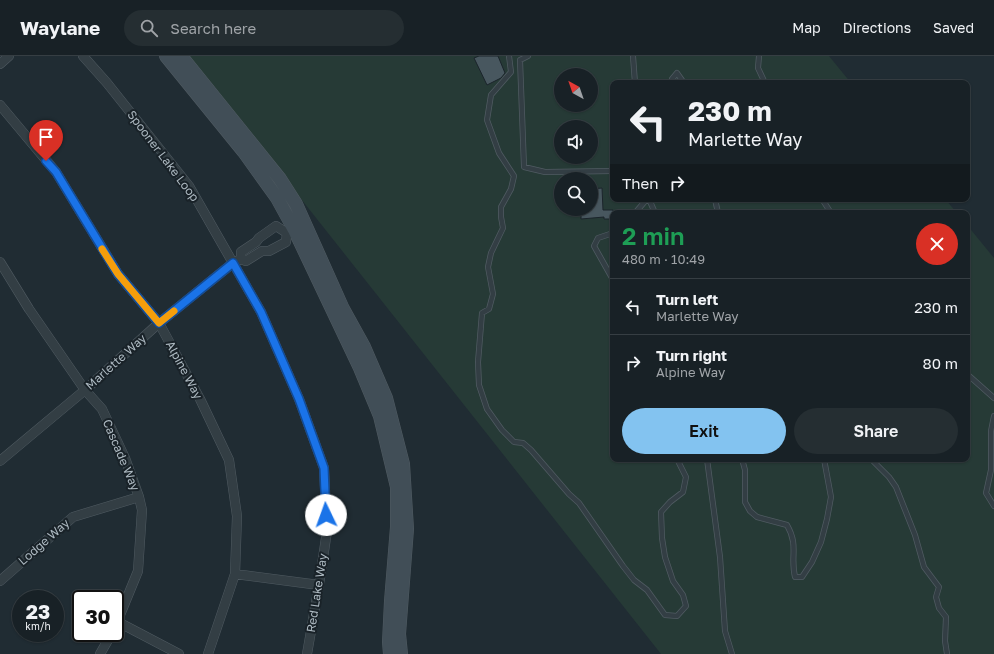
<!DOCTYPE html>
<meta charset="utf-8">
<style>
:root{--surface:#182126;--page:#252e32;--text:#f1f3f6;--muted:#9fa3a7;--line:#363e43;--accent:#83c3f0}
body{margin:0;font-family:"Golos Text",sans-serif;background:var(--page);color:var(--text);height:100vh;display:flex;flex-direction:column;font-size:15px;white-space:nowrap}
*{box-sizing:border-box;margin:0}
p{font-size:13px;color:var(--muted)}
.icon{flex:none;width:22px;height:22px;fill:none;stroke:currentColor;stroke-width:2;stroke-linecap:round;stroke-linejoin:round}
.map{position:relative;flex:1;overflow:hidden}
.details{position:absolute;left:610px;top:154px;width:360px;height:252px;display:flex;flex-direction:column;background:var(--surface);border-radius:8px;box-shadow:0 1px 3px #0004,0 0 0 1px var(--line)}
.details>*{flex:none}
.banner{position:absolute;left:610px;top:24px;width:360px;height:122px;border-radius:8px;box-shadow:0 1px 3px #0004,0 0 0 1px var(--line);background:#182126;color:var(--text);overflow:hidden}
.needle{width:26px;rotate:320deg}
.fabs{position:absolute;left:554px;top:12px;display:grid;gap:8px}
.fabs a{display:grid;place-items:center;width:44px;height:44px;border-radius:50%;background:var(--surface);box-shadow:0 1px 3px #0004,0 0 0 1px var(--line);font-size:20px}
.speed{position:absolute;left:12px;top:534px;display:flex;gap:8px;font-size:20px;font-weight:700;text-align:center}
.speed>*{display:grid;place-content:center;width:52px;height:52px;border-radius:50%;background:var(--surface);box-shadow:0 1px 3px #0004,0 0 0 1px var(--line);line-height:1}
.speed small{font-size:10px;font-weight:400}
.speed .limit{border:2px solid #111;border-radius:6px;background:#fff;color:#111}
.pin{position:absolute;display:grid;place-items:center;width:34px;height:34px;color:#fff;margin:-41px -17px;border-radius:50% 50% 50% 0;rotate:-45deg;box-shadow:0 0 4px #0007}
.pin .icon{rotate:45deg}
.me{position:absolute;width:44px;margin:-22px;rotate:357deg;stroke-linejoin:round;filter:drop-shadow(0 0 3px #0008)}
.turn{display:flex;align-items:center;gap:14px;height:84px;padding:0 12px;font-size:18px}
.turn .icon{width:52px;height:52px;stroke-width:2.5}
.turn b{display:block;font-size:28px;line-height:34px}
.then{display:flex;align-items:center;height:38px;padding:0 12px;background:#0003;gap:8px;font-size:15px}
.round{display:grid;place-items:center;flex:none;width:42px;height:42px;border-radius:21px;background:var(--page)}
.head{display:flex;align-items:center;justify-content:space-between;height:68px;padding:0 12px}
h1{font-size:24px;font-weight:600;line-height:30px;color:#1e9e55}
.action{display:flex;gap:8px;margin-top:auto;padding:8px 12px}
.action a{flex:1;height:46px;border-radius:24px;background:var(--accent);color:#111;font-size:16px;font-weight:600;line-height:46px;text-align:center}
.action a+a{background:var(--page);color:var(--text)}
ul{padding:0;list-style:none}
li{display:flex;align-items:center;gap:12px;height:56px;padding:0 12px;border-top:1px solid var(--line)}
li div{flex:1}
li b{display:block;font-size:15px}
li em{font-style:normal}
header{display:flex;align-items:center;gap:24px;box-sizing:border-box;height:56px;padding:0 20px;background:var(--surface);border-bottom:1px solid var(--line)}
header strong{font-size:19px}
nav{display:flex;gap:22px;margin-inline-start:auto;font-size:14px}
.search{width:280px;height:36px;background:var(--page);display:flex;align-items:center;gap:10px;box-sizing:border-box;padding:0 14px;border-radius:22px;color:var(--muted);font-size:15px}
.map>svg:first-child{display:block}
</style>
<header>
<strong>Waylane</strong>
<div class="search"><svg class="icon" aria-label="search" viewBox="0 0 24 24"><circle cx="10" cy="10" r="6"/><path d="M15 15l6 6"/></svg>Search here</div>
<nav><a>Map</a><a>Directions</a><a>Saved</a></nav>
</header>
<div class="map">
<svg width="994" height="598" viewBox="0 0 994 598">
<rect width="100%" height="100%" fill="#202c33"/>
<path fill="#263a36" fill-rule="evenodd" d="M188,0H829L851,27H613V143H945L957,157H613V403H967V169L994,202V598H661ZM561,19H591V49H561ZM561,71H591V101H561ZM561,123H591V153H561Z"/>
<path fill="#48575f" stroke="#1b242b" d="M479,0H498L505,17L501,22L487,29L474,2Z
M602,132L603,154H613V163H604V161L581,163V153H591V133Z"/>
<g fill="none" stroke-linecap="round" stroke-linejoin="round">
<defs>
<path id="lane" d="M509,0L511,16L491,39L487,64L499,97L514,120L511,133L501,151V161L503,172L491,197L488,211L493,238L489,253L482,257L478,306L479,329L487,353L502,374L514,386L523,387L531,394L569,438L579,447L623,510L634,524L647,534L665,559L677,560L686,550L683,539L673,525L665,501L662,482L661,456L670,446L683,436L686,421L677,403
M528,0L520,4L524,111L545,116L613,115
M633,0L635,27
M759,0L758,12L765,27
M671,27L672,23L677,17L684,27
M649,143L655,157
M715,143L718,157
M822,143L831,157
M635,157L647,143
M613,177L598,182L594,190L612,222L613,227
M967,318L994,342
M994,360L991,375V414L986,437L994,450
M707,403L720,501L725,575L732,598
M742,403L745,414V446L750,455L757,461L787,469C799,490 790,500 795,521H802L812,506L821,486L827,463L831,441L824,403
M871,403L889,421L896,431L915,479L924,511L939,531L936,541L939,552L946,561L945,585L947,598"/>
<path id="street" d="M83,0L107,27L189,130L261,256L299,343L324,412L327,475L319,529L307,598
M0,8L9,0
M0,49L56,116L118,218L159,267L200,343L229,404L237,460L235,518L208,598
M241,203L246,205L262,195H269L286,186L287,177L294,173
M241,203V196L256,186L259,182L276,170L287,177
M0,206L29,253L85,334L102,353L125,402L139,441L142,454L138,515L115,571
M0,405L85,334L159,267L233,207L241,203
M235,518L319,529
M0,525L73,461L139,441
M118,566L179,598
M100,598L112,577"/>
<path id="secondary" d="M166,0L244,96L277,142L294,173L360,312L380,360L397,431V471L391,545L389,586L390,598
M181,0L280,123L296,148L343,253L364,291L386,342L403,408L407,473L399,578L401,598"/>
</defs>
<use href="#lane" stroke="#505b62" stroke-width="6"/>
<use href="#street" stroke="#505b62" stroke-width="10"/>
<use href="#secondary" stroke="#505b62" stroke-width="14"/>
<use href="#lane" stroke="#333e44" stroke-width="4.5"/>
<use href="#street" stroke="#333e44" stroke-width="9"/>
<use href="#secondary" stroke="#414e57" stroke-width="13"/>
</g>
<g fill="none" stroke-linecap="round" stroke-linejoin="round">
<defs>
<path id="route" d="M46,105L56,116L118,218L159,267L233,207L261,256L299,343L324,412L326,459"/>
</defs>
<use href="#route" stroke="#114b97" stroke-width="10"/>
<use href="#route" stroke="#1a73e8" stroke-width="7"/>
<path stroke="#f59e0b" stroke-width="7" d="M102,193L118,218L159,267L174,255"/>
</g>
<g text-anchor="middle" stroke-width="4" stroke-linejoin="round" paint-order="stroke">
<g font-size="12" fill="#adb9c1" stroke="#192228">
<text transform="translate(163 100) rotate(53)" y="4">Spooner Lake Loop</text>
<text transform="translate(116 306) rotate(-42)" y="4">Marlette Way</text>
<text transform="translate(184 314) rotate(62)" y="4">Alpine Way</text>
<text transform="translate(121 399) rotate(67)" y="4">Cascade Way</text>
<text transform="translate(44 486) rotate(-41)" y="4">Lodge Way</text>
<text transform="translate(317 537) rotate(-81)" y="4">Red Lake Way</text>
</g>
</g>
</svg>
<div class="fabs">
<a><svg class="needle" viewBox="-14 -14 28 28"><path d="M0-13l5 13h-10z" fill="#e53935"/><path d="M0 13l5-13h-10z" fill="#9fa3a7"/></svg></a>
<a><svg class="icon" aria-label="sound" viewBox="0 0 24 24"><path d="M4 9h4l5-4v14l-5-4H4zM17 9q2 3 0 6"/></svg></a>
<a><svg class="icon" aria-label="search" viewBox="0 0 24 24"><circle cx="10" cy="10" r="6"/><path d="M15 15l6 6"/></svg></a>
</div>
<div class="speed"><div>23<small>km/h</small></div><div class="limit">30</div></div>
<div class="pin" style="left:46px;top:105px;background:#d93025"><svg class="icon" aria-label="arrive" viewBox="0 0 24 24"><path d="M6 21V4h12l-3 4 3 4H6"/></svg></div>
<svg class="me" style="left:326px;top:459px" viewBox="-20 -20 40 40"><circle r="19" fill="#fff"/><path d="M0-13L10 11 0 6-10 11z" fill="#1a73e8"/></svg>
<div class="banner">
<div class="turn"><svg class="icon" aria-label="left" viewBox="0 0 24 24"><path d="M17 20v-9H6M10 6l-5 5 5 5"/></svg><div><b>230 m</b>Marlette Way</div></div>
<div class="then">Then<svg class="icon" aria-label="right" viewBox="0 0 24 24"><path d="M7 20v-9h11M14 6l5 5-5 5"/></svg></div>
</div>
<section class="details">
<div class="head"><div><h1>2 min</h1><p>480 m · 10:49</p></div><a class="round" style="background:#d93025;color:#fff"><svg class="icon" aria-label="close" viewBox="0 0 24 24"><path d="M6 6l12 12M18 6L6 18"/></svg></a></div>
<ul>
<li><svg class="icon" aria-label="left" viewBox="0 0 24 24"><path d="M17 20v-9H6M10 6l-5 5 5 5"/></svg><div><b>Turn left</b><p>Marlette Way</p></div><em>230 m</em></li>
<li><svg class="icon" aria-label="right" viewBox="0 0 24 24"><path d="M7 20v-9h11M14 6l5 5-5 5"/></svg><div><b>Turn right</b><p>Alpine Way</p></div><em>80 m</em></li>
</ul>
<div class="action"><a>Exit</a><a>Share</a></div>
</section>
</div>
